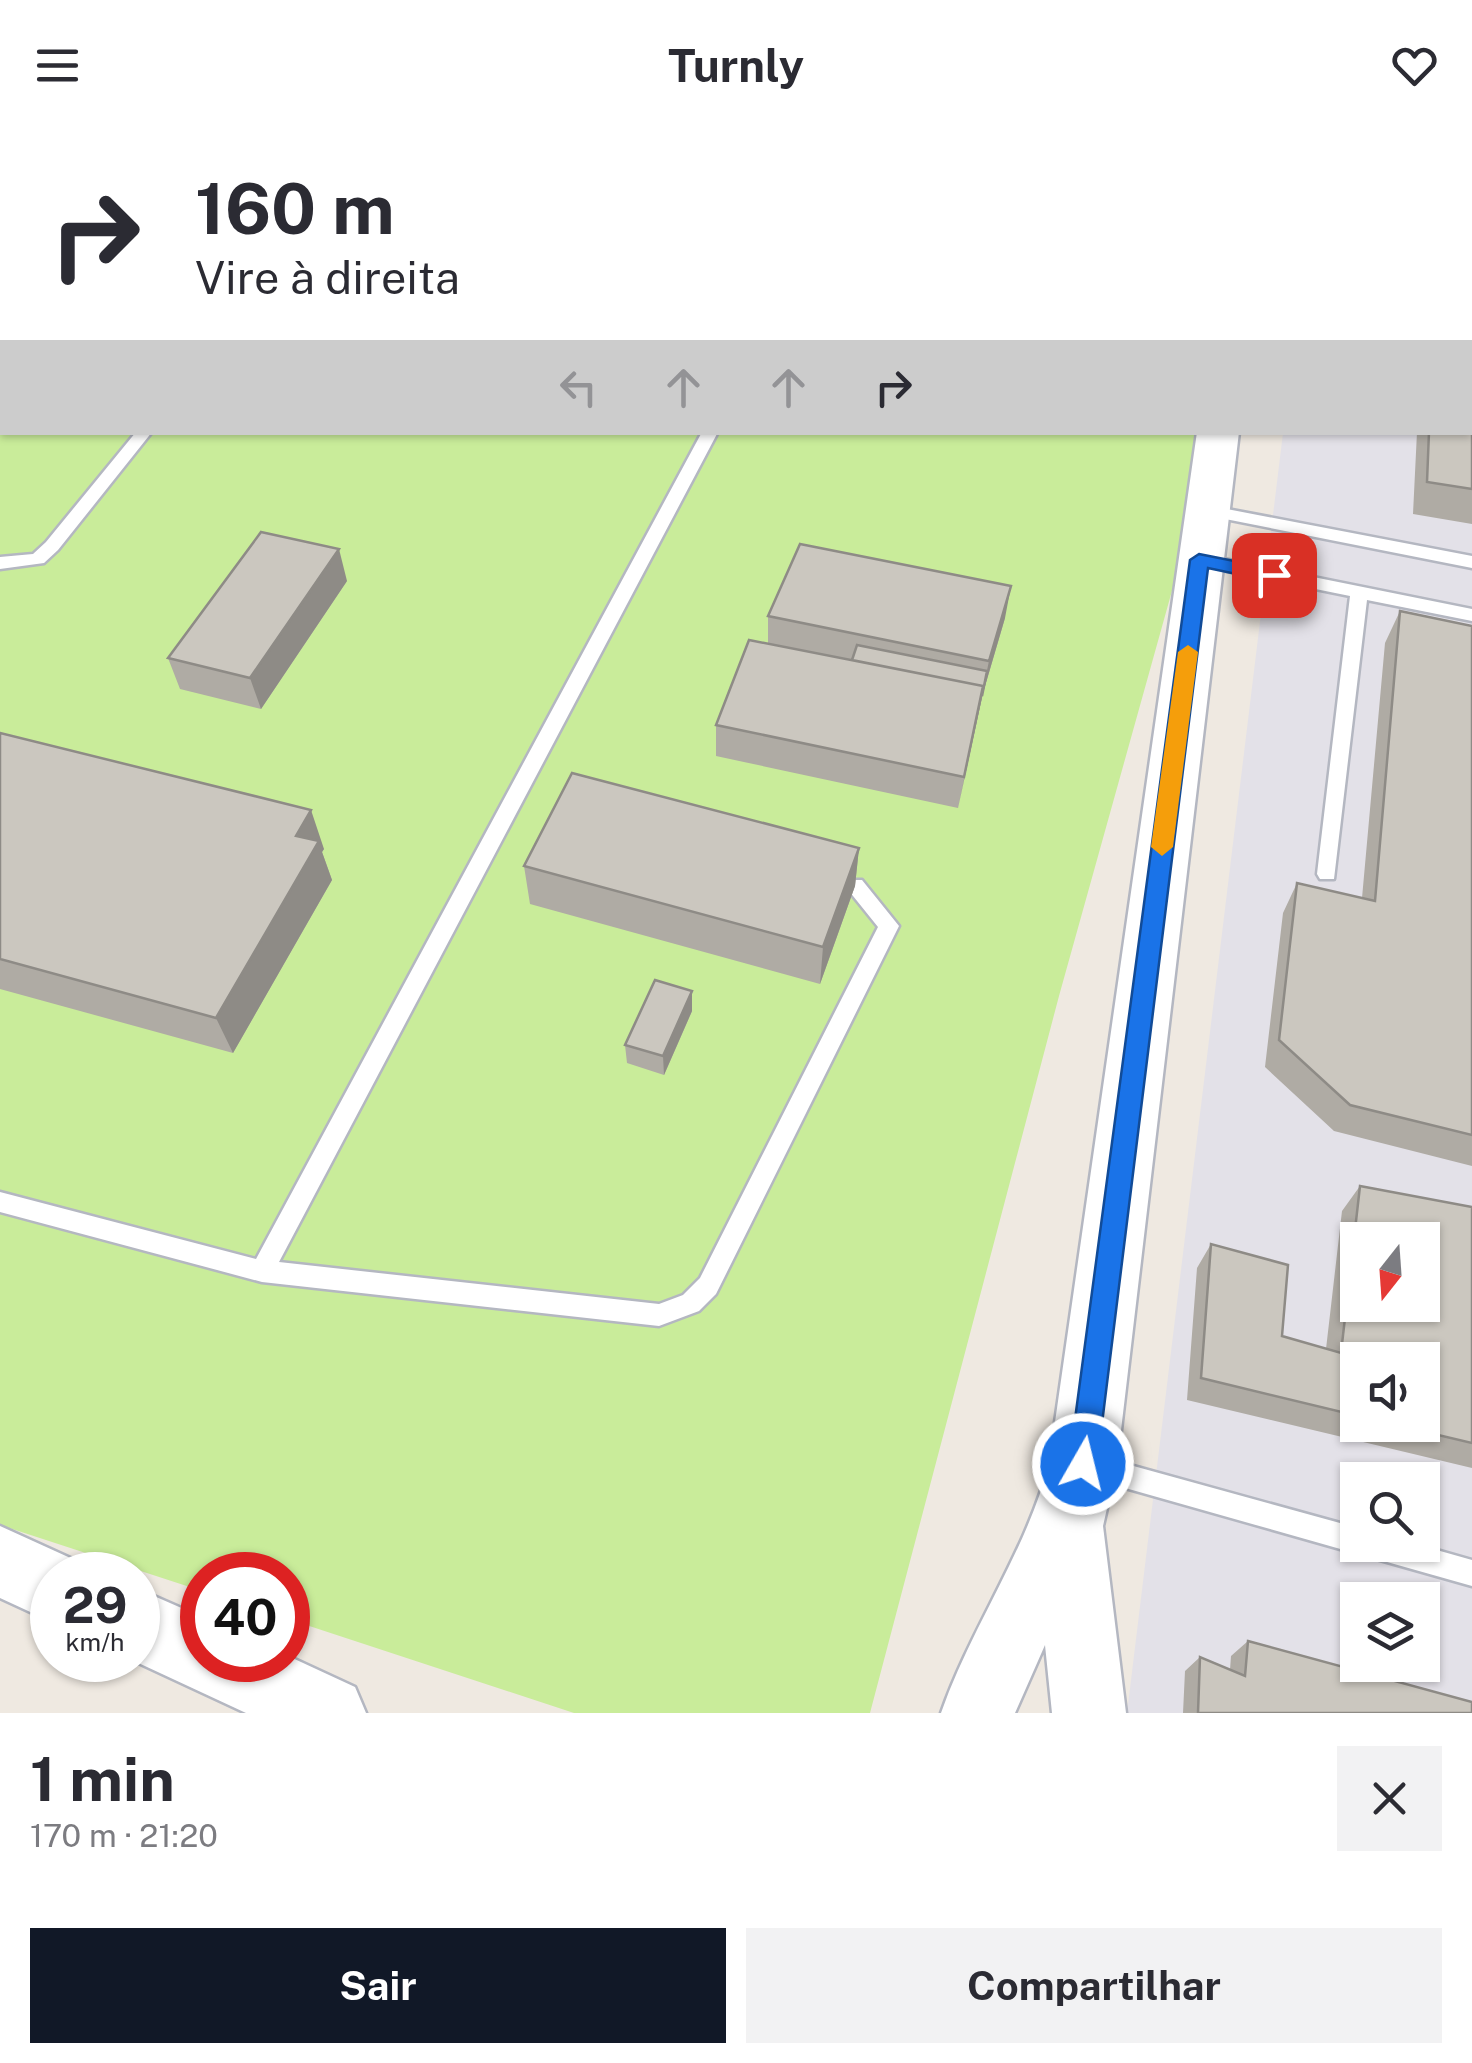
<!DOCTYPE html>
<html lang="pt">
<meta charset="utf-8">
<style>
:root{--surface:#fff;--page:#f2f2f3;--text:#2b2b33;--muted:#7c7c81;--accent:#111827}
body{margin:0;font-family:"Public Sans",sans-serif;background:var(--page);color:var(--text);height:100vh;display:flex;flex-direction:column;font-size:38px;white-space:nowrap}
*{box-sizing:border-box;margin:0}
p{font-size:32px;color:var(--muted)}
.icon{flex:none;width:55px;height:55px;fill:none;stroke:currentColor;stroke-width:2;stroke-linecap:round;stroke-linejoin:round}
.map{position:relative;height:1583px;overflow:hidden}
.side{display:flex;flex-direction:column;background:var(--surface);flex:1}
.side>*{flex:none}
.banner{position:absolute;left:0px;top:0px;width:1472px;height:305px;box-shadow:0 2px 8px #0004;background:#fff;color:var(--text);overflow:hidden}
.needle{width:65px;rotate:197deg}
.fabs{position:absolute;left:1340px;top:1092px;display:grid;gap:20px}
.fabs a{display:grid;place-items:center;width:100px;height:100px;border-radius:0px;background:var(--surface);box-shadow:0 2px 8px #0004;font-size:50px}
.speed{position:absolute;left:30px;top:1422px;display:flex;gap:20px;font-size:50px;font-weight:700;text-align:center}
.speed>*{display:grid;place-content:center;width:130px;height:130px;border-radius:50%;background:var(--surface);box-shadow:0 2px 8px #0004;line-height:1}
.speed small{font-size:25px;font-weight:400}
.speed .limit{border:15px solid #d22;background:#fff;color:#111}
.pin{position:absolute;display:grid;place-items:center;width:85px;height:85px;color:#fff;margin:-42px;border-radius:20px;box-shadow:0 5px 15px #0006}
.me{position:absolute;width:110px;margin:-55px;rotate:8deg;stroke-linejoin:round;filter:drop-shadow(0 0 8px #0008)}
.turn{display:flex;align-items:center;gap:35px;height:210px;padding:0 30px;font-size:45px}
.turn .icon{width:130px;height:130px;stroke-width:2.5}
.turn b{display:block;font-size:70px;line-height:85px}
.lanes{display:flex;align-items:center;height:95px;padding:0 30px;background:#0003;justify-content:center;gap:50px;direction:ltr}
.lanes .off{opacity:.35}
.round{display:grid;place-items:center;flex:none;width:105px;height:105px;border-radius:0px;background:var(--page)}
.overview{display:flex;align-items:center;justify-content:space-between;height:170px;padding:0 30px}
h1{font-size:60px;font-weight:700;line-height:75px}
.primary-button{display:flex;gap:20px;margin-top:auto;padding:20px 30px}
.primary-button a{flex:1;height:115px;border-radius:0px;background:var(--accent);color:#fff;font-size:40px;font-weight:700;line-height:115px;text-align:center}
.primary-button a+a{background:var(--page);color:var(--text)}
header{display:flex;justify-content:space-between;align-items:center;height:130px;padding:0 30px;background:var(--surface);font-size:45px;font-weight:700}
.map>svg:first-child{display:block}
</style>
<header><svg class="icon" aria-label="menu" viewBox="0 0 24 24"><path d="M4 6h16M4 12h16M4 18h16"/></svg>Turnly<svg class="icon" aria-label="heart" viewBox="0 0 24 24"><path d="M12 20l-8-8c-3-5 5-10 8-4 3-6 11-1 8 4z"/></svg></header>
<div class="map">
<svg width="1472" height="1583" viewBox="0 0 1472 1583">
<rect width="100%" height="100%" fill="#efe9e1"/>
<path fill="#e3e1e8" fill-rule="evenodd" d="M1472,106V1583H1127L1283,303L1470,302ZM1358,1110H1422V1175H1358ZM1358,1230H1422V1295H1358ZM1358,1350H1422V1415H1358ZM1358,1470H1422V1535H1358Z"/>
<path fill="#c9ec9a" d="M0,81L2,302L1216,303L1059,866L870,1583H574L288,1489V1445H202V1461L0,1395Z"/>
<g fill="none" stroke-linecap="round" stroke-linejoin="round">
<defs>
<path id="lane" d="M1470,77H1472V85H1470Z
M0,134H2V143H0Z
M2,265V276L0,277V266Z
M136,302H152L58,420L44,433L0,439V427L33,424L46,412Z
M702,302H718L279,1132L659,1174L683,1165L700,1148L878,797L845,756L848,750H862L899,796L716,1164L699,1181L659,1196L262,1152L0,1082V1062L256,1129Z
M1206,375L1472,426V438L1200,384L1198,380Z
M1199,424L1472,479V491L1367,470L1334,749H1320L1317,744L1350,466L1193,434V426Z
M1090,1324L1358,1398V1415H1419L1472,1430V1456L1373,1428L1363,1422L1358,1424L1090,1348L1081,1345L1078,1336L1081,1327Z"/>
<path id="secondary" d="M1197,302H1239L1117,1334L1103,1396L1126,1583H1052L1045,1515L1015,1583H941C971,1497 1026,1422 1049,1334Z
M0,1396L77,1431L83,1445H52V1492L0,1468Z
M138,1459L202,1487V1530H288V1526L355,1557L366,1583H246L132,1530H138Z"/>
</defs>
<use href="#lane" stroke="#b4b7c1" stroke-width="5"/>
<use href="#secondary" stroke="#b4b7c1" stroke-width="5"/>
<use href="#lane" fill="#fff" fill-rule="evenodd"/>
<use href="#secondary" fill="#fff" fill-rule="evenodd"/>
</g>
<path fill="#afaba4" fill-rule="evenodd" d="M0,0H146L144,2H2V17L0,16Z
M517,0H866V2H517Z
M1472,100V394L1413,384L1417,302H1470Z
M347,451L261,579L180,559L168,528Z
M1400,481L1472,496V1036L1334,1001L1265,937L1283,783L1297,753L1362,768L1385,513Z
M768,486L1005,488L983,563L958,678L716,626V595L768,513Z
M0,603L324,719L322,722L332,750L233,923L0,859Z
M859,718L855,756L820,854L530,774L524,736Z
M692,861V881L664,945L627,933L625,915Z
M1360,1056L1472,1077V1338L1187,1270L1197,1138L1211,1114L1282,1206L1326,1219L1342,1081ZM1358,1230L1422,1295H1358Z
M1248,1511L1472,1583H1183L1185,1541L1200,1527L1230,1540L1231,1526Z"/>
<path fill="#8e8b86" d="M71,0H146L144,2H72Z
M854,0H866V2H852Z
M339,419L347,451L261,579L250,548Z
M1011,456L1005,488L983,563L958,678L989,531Z
M311,680L324,719L322,722L332,750L233,923L216,888L296,706Z
M859,718L855,756L820,854L823,817Z
M692,861V881L664,945L663,926Z"/>
<path fill="#cbc7bf" stroke="#8e8b86" stroke-width="2.5" fill-rule="evenodd" d="M596,0H854L852,2H613Z
M1470,100H1472V359L1427,352L1429,302H1470Z
M261,402L339,419L250,548L168,528Z
M800,414L1011,456L989,531L768,486Z
M1400,481L1472,496V1005L1350,975L1279,910L1297,753L1375,771Z
M749,510L983,556L964,647L716,595Z
M857,515L987,541L982,566L983,556L852,530Z
M0,603L311,680L296,706L319,711L216,888L0,829Z
M572,643L859,718L823,817L524,736Z
M655,850L692,861L663,926L625,915Z
M1360,1056L1472,1077V1313L1396,1295H1422V1230H1358V1286L1201,1248L1211,1114L1288,1135L1282,1206L1341,1223ZM1358,1110H1422V1175H1358Z
M1248,1511L1472,1572V1583H1198L1200,1527L1245,1546Z"/>
<path fill="#1a73e8" stroke="#114b97" stroke-width="2.5" d="M1199,424L1274,439L1283,445L1274,452L1208,438L1097,1334L1093,1344L1083,1348L1073,1344L1069,1334L1190,430Z"/>
<path fill="#f59e0b" d="M1188,515L1198,522L1173,717L1162,726L1151,717L1178,522Z"/>
</svg>
<div class="fabs">
<a><svg class="needle" viewBox="-14 -14 28 28"><path d="M0-13l5 13h-10z" fill="#e53935"/><path d="M0 13l5-13h-10z" fill="#7c7c81"/></svg></a>
<a><svg class="icon" aria-label="sound" viewBox="0 0 24 24"><path d="M4 9h4l5-4v14l-5-4H4zM17 9q2 3 0 6"/></svg></a>
<a><svg class="icon" aria-label="search" viewBox="0 0 24 24"><circle cx="10" cy="10" r="6"/><path d="M15 15l6 6"/></svg></a>
<a><svg class="icon" aria-label="layers" viewBox="0 0 24 24"><path d="M12 4l9 5-9 5-9-5zM3 14l9 5 9-5"/></svg></a>
</div>
<div class="speed"><div>29<small>km/h</small></div><div class="limit">40</div></div>
<div class="pin" style="left:1274px;top:445px;background:#d93025"><svg class="icon" aria-label="arrive" viewBox="0 0 24 24"><path d="M6 21V4h12l-3 4 3 4H6"/></svg></div>
<svg class="me" style="left:1083px;top:1334px" viewBox="-20 -20 40 40"><circle r="17" fill="#1a73e8" stroke="#fff" stroke-width="3"/><path d="M0-11L8 9 0 5-8 9z" fill="#fff"/></svg>
<div class="banner">
<div class="turn"><svg class="icon" aria-label="right" viewBox="0 0 24 24"><path d="M7 20v-9h11M14 6l5 5-5 5"/></svg><div><b>160 m</b>Vire à direita</div></div>
<div class="lanes"><svg class="icon off" aria-label="left" viewBox="0 0 24 24"><path d="M17 20v-9H6M10 6l-5 5 5 5"/></svg><svg class="icon off" aria-label="ahead" viewBox="0 0 24 24"><path d="M12 20V5M6 11l6-6 6 6"/></svg><svg class="icon off" aria-label="ahead" viewBox="0 0 24 24"><path d="M12 20V5M6 11l6-6 6 6"/></svg><svg class="icon" aria-label="right" viewBox="0 0 24 24"><path d="M7 20v-9h11M14 6l5 5-5 5"/></svg></div>
</div>
</div>
<section class="side">
<div class="overview"><div><h1>1 min</h1><p>170 m · 21:20</p></div><a class="round"><svg class="icon" aria-label="close" viewBox="0 0 24 24"><path d="M6 6l12 12M18 6L6 18"/></svg></a></div>
<div class="primary-button"><a>Sair</a><a>Compartilhar</a></div>
</section>
